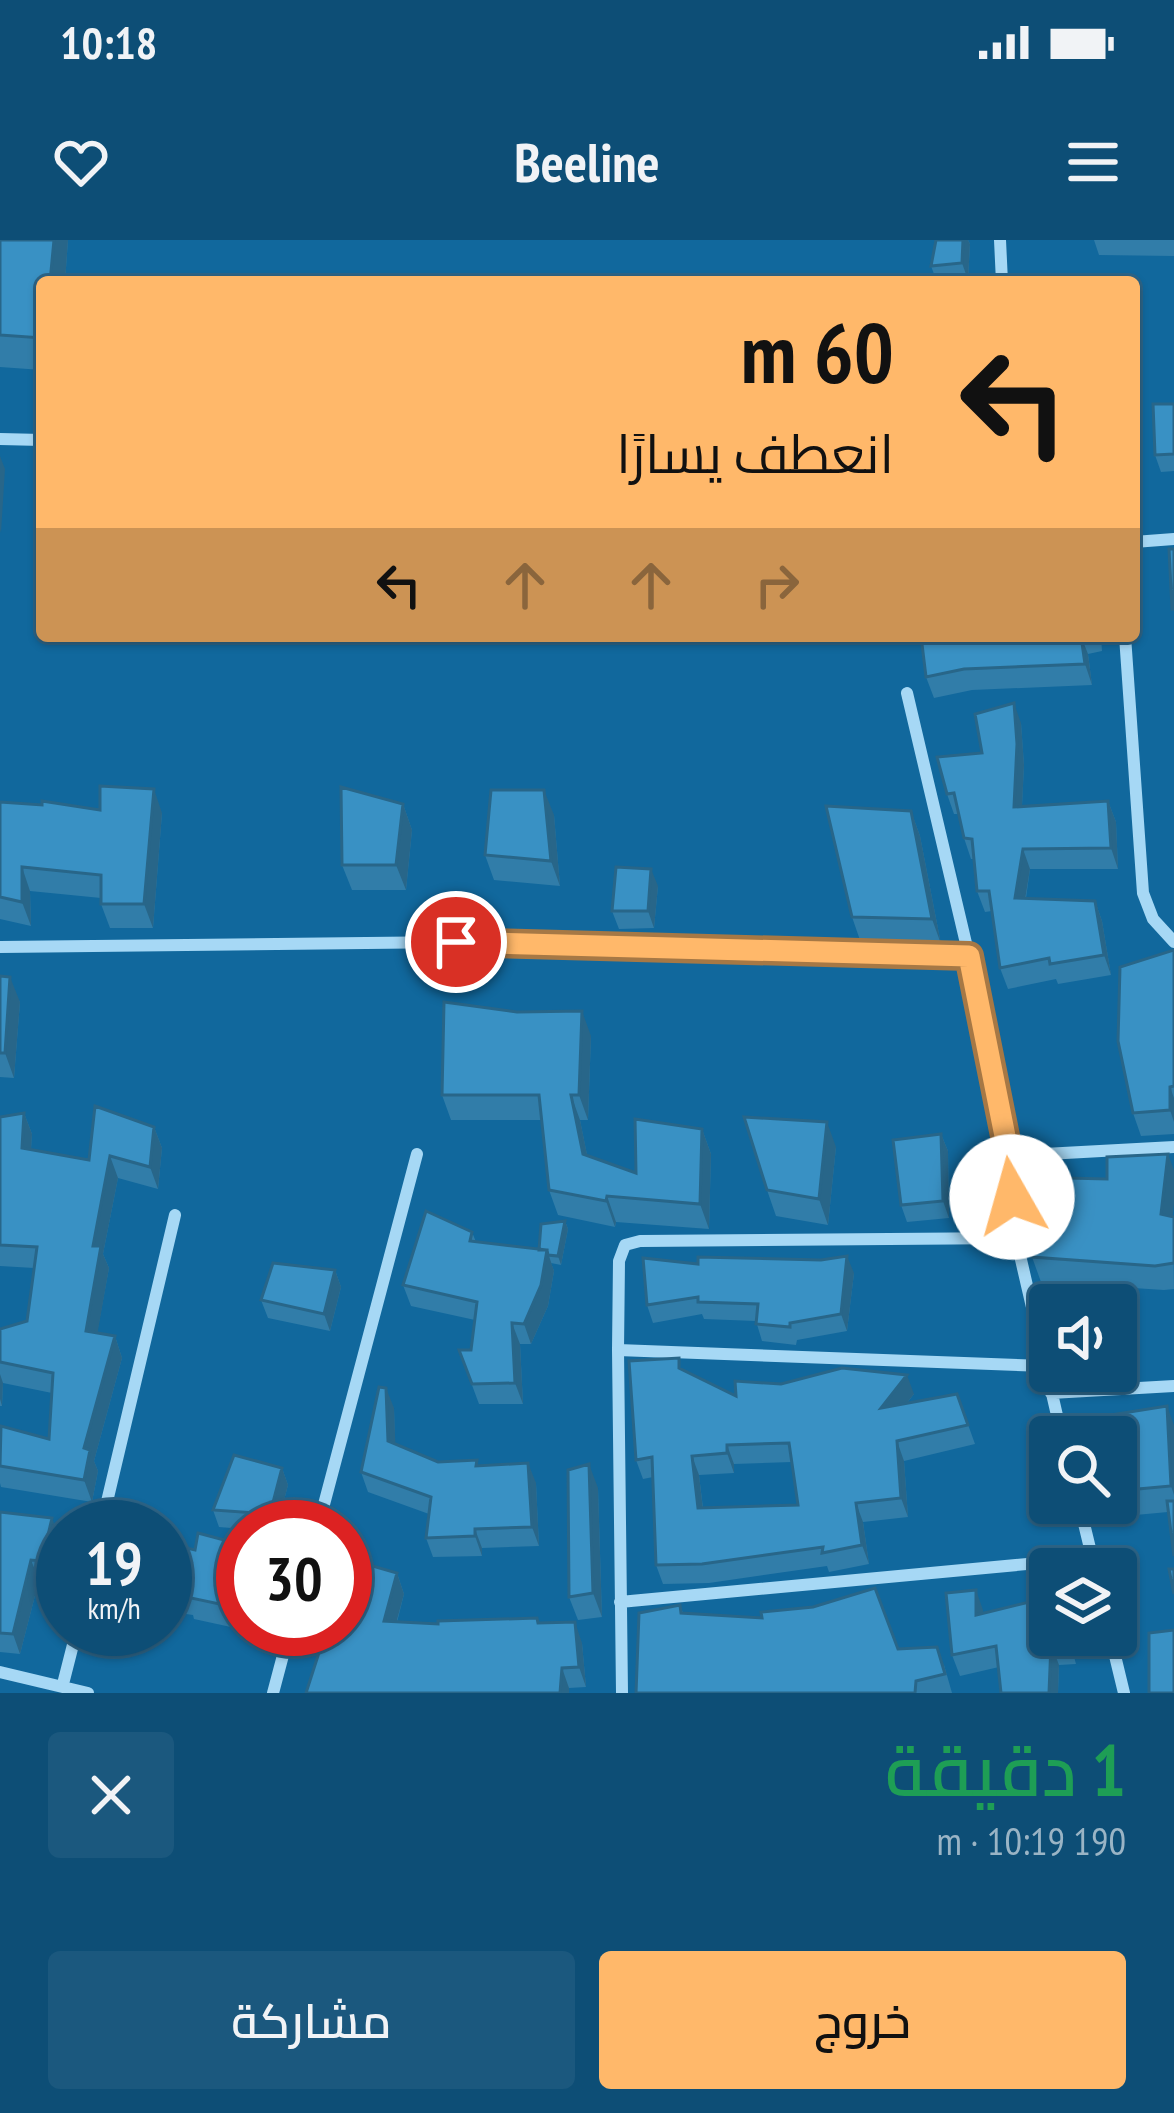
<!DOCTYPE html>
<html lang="ar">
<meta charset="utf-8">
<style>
:root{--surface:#0d4e76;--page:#1b587e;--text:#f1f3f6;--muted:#9ab4c5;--line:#2d6588;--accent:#ffb86a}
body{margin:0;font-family:"PT Sans Narrow",Cairo,sans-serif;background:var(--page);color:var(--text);direction:rtl;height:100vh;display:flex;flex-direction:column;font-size:45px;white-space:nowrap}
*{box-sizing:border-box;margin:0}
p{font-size:39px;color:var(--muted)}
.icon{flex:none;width:66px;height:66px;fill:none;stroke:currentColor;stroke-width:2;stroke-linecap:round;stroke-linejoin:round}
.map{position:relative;height:1453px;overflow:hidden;direction:ltr}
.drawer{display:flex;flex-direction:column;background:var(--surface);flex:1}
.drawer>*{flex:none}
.top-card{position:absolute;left:36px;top:36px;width:1104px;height:366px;border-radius:12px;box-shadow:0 3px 9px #0004,0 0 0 3px var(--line);direction:rtl;background:#ffb86a;color:#111;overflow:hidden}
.fabs{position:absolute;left:1029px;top:1044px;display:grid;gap:24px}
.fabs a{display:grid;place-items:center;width:108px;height:108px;border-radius:12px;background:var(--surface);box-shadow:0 3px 9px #0004,0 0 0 3px var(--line);font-size:60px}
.speed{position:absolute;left:36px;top:1260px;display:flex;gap:24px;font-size:60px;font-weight:700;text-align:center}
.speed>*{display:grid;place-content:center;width:156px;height:156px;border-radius:50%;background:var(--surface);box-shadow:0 3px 9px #0004,0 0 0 3px var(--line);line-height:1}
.speed small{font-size:30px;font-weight:400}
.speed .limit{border:18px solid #d22;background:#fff;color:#111}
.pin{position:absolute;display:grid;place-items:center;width:102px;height:102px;color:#fff;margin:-51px;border:6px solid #fff;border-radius:50%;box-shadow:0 3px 12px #0007}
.me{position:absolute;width:132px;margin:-66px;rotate:353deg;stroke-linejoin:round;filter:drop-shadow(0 0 9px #0008)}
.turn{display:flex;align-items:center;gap:42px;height:252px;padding:0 48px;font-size:54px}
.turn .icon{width:156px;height:156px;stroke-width:2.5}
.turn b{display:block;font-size:84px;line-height:102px}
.lanes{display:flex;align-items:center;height:114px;padding:0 48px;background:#0003;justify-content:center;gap:60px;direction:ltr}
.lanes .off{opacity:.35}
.round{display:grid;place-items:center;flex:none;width:126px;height:126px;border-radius:12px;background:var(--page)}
.headline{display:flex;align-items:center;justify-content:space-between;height:204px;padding:0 48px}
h1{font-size:72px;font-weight:600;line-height:90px;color:#1e9e55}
.primary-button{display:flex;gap:24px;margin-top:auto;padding:24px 48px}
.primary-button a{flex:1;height:138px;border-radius:12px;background:var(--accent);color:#111;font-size:48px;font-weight:600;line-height:138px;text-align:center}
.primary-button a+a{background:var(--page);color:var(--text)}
.status{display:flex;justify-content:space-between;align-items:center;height:84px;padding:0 60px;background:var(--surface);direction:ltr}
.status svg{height:33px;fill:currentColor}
header{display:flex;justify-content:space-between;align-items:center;height:156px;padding:0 48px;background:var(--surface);font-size:54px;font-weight:600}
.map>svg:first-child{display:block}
</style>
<div class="status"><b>10:18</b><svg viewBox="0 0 49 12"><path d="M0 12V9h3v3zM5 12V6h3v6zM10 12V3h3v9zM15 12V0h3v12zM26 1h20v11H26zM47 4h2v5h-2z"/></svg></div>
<header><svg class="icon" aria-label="menu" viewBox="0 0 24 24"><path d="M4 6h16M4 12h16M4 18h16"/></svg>Beeline<svg class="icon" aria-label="heart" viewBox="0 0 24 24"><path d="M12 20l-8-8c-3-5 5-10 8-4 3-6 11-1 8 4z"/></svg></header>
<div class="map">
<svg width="1174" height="1453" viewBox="0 0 1174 1453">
<rect width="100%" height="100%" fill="#11689d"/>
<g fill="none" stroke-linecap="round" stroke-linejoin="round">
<path stroke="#a6d8f5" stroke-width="12" d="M1000,0L1002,42
M0,199L42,200
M1134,302L1174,299
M1125,396L1143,653L1153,679L1174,702
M907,453L969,716L1009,916L1016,998L1062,1197
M0,707L456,702L969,716
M1009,916L1174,907
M618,1110L1045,1126
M1051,1153L1174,1146
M1079,1263L1095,1329
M101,1287L175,975
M318,1287L417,914
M620,1362L1092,1318
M1110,1395L1124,1453
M0,1432L88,1453
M63,1444L77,1389
M273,1453L290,1389
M622,1453L618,1110L619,1021L625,1005L640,1001L1016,998"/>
</g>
<path fill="#317da9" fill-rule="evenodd" d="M0,0H68L65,42H42V130L0,127Z
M936,0H968L970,4L968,40L937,42L931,26Z
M1094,0H1174V16L1099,15Z
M1174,164V231L1161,232L1155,215Z
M921,396H1101L1102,411L1088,414L1092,445L972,450L934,458L926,437Z
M1021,483L1024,525L1022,566L1108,561L1116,582L1118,629H1030L1026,658L1095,661L1102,681L1111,735L1058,744L1056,739L1008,749L1000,728L992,671L985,672L977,651L974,619H971L964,598L959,574H954L947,554L982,513Z
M0,562L162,573L153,688H110L101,664V658L30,651L31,686L0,679Z
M403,564L412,590L406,650H352L342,625Z
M911,571L920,596L941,704L861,703L852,677Z
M554,575L560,646L494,640L485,615Z
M658,646L654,688L619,689L612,671Z
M1174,710V894L1141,896L1133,873Z
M0,736L20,762L14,838L0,837Z
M591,796L588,880H580L587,915L636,933L702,889L711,914L709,989L616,982L615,987L558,975L549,950L542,880H451L442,855Z
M24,873L32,894L31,909L89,920L154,887L162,908L158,949L118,938L103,1014L109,1028L97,1093L115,1096L122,1118L94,1221L98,1231L92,1262L1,1247L0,1243V1191L49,1199L52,1153L3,1143L2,1166H0V1089L27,1081L34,1028L0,1026V877Z
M941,894L948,911L949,978L907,982L901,965Z
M836,907L828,985L776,976L767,950Z
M1173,977L1174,1049L1164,1050L1041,1042L1032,1017Z
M565,981L568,989L561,1025L551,1023L554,1031L548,1066L531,1104H520L523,1164H479L459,1110H471L475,1080L411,1066L403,1045L472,992L476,1002L539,1010Z
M698,1024L854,1033L847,1091L797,1100L796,1105L762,1101L756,1081L704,1079L702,1074L653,1083L647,1065Z
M335,1030L341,1047L330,1091L268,1078L261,1060Z
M684,1130L736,1156L914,1154L907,1163L957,1154L975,1204L904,1221L908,1277L863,1282L869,1324L829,1332L827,1326L709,1343L663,1344L656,1325L653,1237L643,1239L636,1220ZM792,1222L798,1265L703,1268L699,1235L734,1233V1224Z
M394,1168L395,1203L438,1222L479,1226L536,1243L539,1306L482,1308V1316L433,1317L426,1298L429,1274L368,1252L361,1232Z
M1174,1185V1316L1168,1272L1103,1278L1098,1263H1116V1197Z
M282,1228L288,1245L277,1287H243V1289L219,1287L213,1270Z
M598,1248L602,1377L578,1380L569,1357Z
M0,1272L60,1299L50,1341L39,1340L20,1414L0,1412Z
M165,1303L195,1310L243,1305V1389H263V1394L194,1379L193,1375L165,1371Z
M397,1333L404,1354L397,1382L438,1384L537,1378L539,1383L582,1403L586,1447L569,1448L319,1413L314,1398Z
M680,1365L683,1373L898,1409L944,1425L952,1453H636Z
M983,1370V1374L1068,1395L1076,1424L1059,1425L1058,1453H1001L999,1427L960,1436L952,1415Z"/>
<path fill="#286689" d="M54,0H68L65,42H50Z
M963,0H968L970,4L968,40L962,23Z
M0,216L5,229L1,293L0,289Z
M1081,396L1088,414L1092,445L1085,424Z
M1014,463L1021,483L1024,525L1021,587L1014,567Z
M154,549L162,573L153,688L144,664Z
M544,550L554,575L560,646L551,621Z
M1108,561L1116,582L1118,629L1111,608Z
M403,564L412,590L406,650L396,625Z
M911,571L920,596L941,704L932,679Z
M1023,609L1030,629L1022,678L1015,658Z
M22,627L30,651L31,686L22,662Z
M651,629L658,646L654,688L648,671Z
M1095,661L1102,681L1111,735L1104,715Z
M10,737L20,762L14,838L5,813Z
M582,771L591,796L588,880L579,855Z
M1170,847L1174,858V882L1170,870Z
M571,855L580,880L592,939L583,914Z
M24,873L32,894L30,929L22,908Z
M827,882L836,907L828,985L819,959Z
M154,887L162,908L158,949L150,927Z
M702,889L711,914L709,989L700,964Z
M941,894L948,911L949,978L943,961Z
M1168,914L1174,930V964L1170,998L1161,974Z
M110,916L118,938L103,1014L109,1028L94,1113L86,1091L93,1006Z
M607,956L616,982L615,987L606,961Z
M565,981L568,989L561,1025L558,1016Z
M547,1010L554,1031L548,1066L531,1104L524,1084Z
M847,1016L854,1033L847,1091L841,1074Z
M335,1030L341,1047L330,1091L324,1074Z
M512,1083L520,1104L523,1164L515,1143Z
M115,1096L122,1118L94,1221L98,1231L92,1262L84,1240V1208Z
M0,1134L3,1143L2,1166L0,1159Z
M907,1135L914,1154L888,1187L881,1168Z
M386,1148L394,1168L396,1220L388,1201Z
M1167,1166L1174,1185V1255L1171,1246Z
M897,1201L904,1221L908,1277L901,1258Z
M727,1205L734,1224V1233L727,1213Z
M692,1216L699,1235L705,1287L698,1268Z
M528,1223L536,1243L539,1306L532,1287Z
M589,1224L598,1248L602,1377L593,1353Z
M282,1228L288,1245L277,1287H274L270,1274Z
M856,1263L863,1282L869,1324L862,1305Z
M52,1278L60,1299L50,1341L42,1321Z
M475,1289L482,1308V1316L475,1296Z
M31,1320L39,1340L20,1414L13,1394Z
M397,1333L404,1354L391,1402L384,1381Z
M976,1350L983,1370L984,1396L976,1375Z
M575,1382L582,1403L586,1447L579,1427Z
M1051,1404L1059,1425L1058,1453H1049Z
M562,1428L569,1448V1453H560Z"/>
<path fill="#3991c4" stroke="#286689" stroke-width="3" fill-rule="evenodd" d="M0,0H54L50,42H42V98L0,95Z
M936,0H963L962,23L931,26Z
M1153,164H1174V214L1155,215Z
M1169,309H1174V369H1172Z
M921,396H1081L1085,424L964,429L926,437Z
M1014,463L1017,504L1014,567L1108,561L1111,608L1023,609L1015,658L1095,661L1104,715L1050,724L1049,718L1000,728L989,651H977L972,599L964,598L954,553L947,554L937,517L982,513L975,474Z
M100,546L154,549L144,664H101V635L22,627V662L0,657V562L42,565V561L100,570Z
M341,547L403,564L396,625H342Z
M491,550H544L551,621L485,615Z
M826,566L911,571L932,679L852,677Z
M616,627L651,629L648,671H612Z
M1174,710V846L1170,847V870L1133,873L1118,801L1120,727Z
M0,736L10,737L5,813H0Z
M444,762L517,772L582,771L579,855H571L583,914L636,933L635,879L702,889L700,964L607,956L606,961L549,950L539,855H442Z
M95,866L154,887L150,927L110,916L93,1006H101L86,1091L115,1096L84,1208L90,1210L84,1240L0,1226L1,1186L49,1199L53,1133L0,1122V1089L27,1081L37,1007L0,1005V877L24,873L22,908L89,920Z
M744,877L827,882L819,959L767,950Z
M941,894L943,961L901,965L893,900Z
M1168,914L1161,974L1174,977V1023L1155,1026L1032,1017L1025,937L1107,939V917Z
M426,971L472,992L470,1001L547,1010L541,1045L524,1084L512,1083L515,1143L472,1144L459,1110H471L477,1062L403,1045Z
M565,981L558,1016L548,1015L547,1010H539L541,984Z
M847,1016L841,1074L790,1083V1087L756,1084L758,1064L698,1062V1057L647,1065L643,1018L698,1024V1017L821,1020Z
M273,1023L335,1030L324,1074L261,1060Z
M679,1118V1128L736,1156L735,1141L781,1144L842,1128L907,1135L881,1168L957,1154L968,1185L897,1201L901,1258L856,1263L862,1305L822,1313L823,1307L702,1324L656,1325L652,1217L636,1220L629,1121ZM789,1203L798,1265L698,1268L692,1216L727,1213V1205Z
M379,1147L386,1148L388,1201L438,1222L477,1220L476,1226L528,1223L532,1287L475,1289V1296L426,1298L431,1257L361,1232Z
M1167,1166L1171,1246L1116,1251V1197H1097L1098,1177Z
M234,1215L282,1228L270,1274L213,1270Z
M589,1224L593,1353L569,1357L568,1230Z
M1167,1261H1174V1316Z
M0,1272L52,1278L42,1321L31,1320L13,1394L0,1393Z
M198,1293L243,1305V1369L186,1357L187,1354L165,1350V1303L195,1310Z
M345,1318L397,1333L384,1381L438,1384V1381L537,1378L538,1383L575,1382L579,1427L562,1428L560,1453H306L323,1400L314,1398L315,1389H345Z
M1169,1329H1174V1354Z
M875,1348L898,1409L937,1407L945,1434L916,1441L915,1453H636L639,1373L680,1365L681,1373L762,1378L761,1372L813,1367Z
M976,1350V1375L1050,1357V1395H1066L1069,1403L1051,1404L1049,1453H1001L996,1406L952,1415L946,1353Z
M1174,1390V1453H1149V1393Z"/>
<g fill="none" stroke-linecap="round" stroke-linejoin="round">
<defs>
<path id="route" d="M456,702L969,716L1009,916L1012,957"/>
</defs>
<use href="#route" stroke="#a67845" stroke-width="30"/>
<use href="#route" stroke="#ffb86a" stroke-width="21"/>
</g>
</svg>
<div class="fabs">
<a><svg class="icon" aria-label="sound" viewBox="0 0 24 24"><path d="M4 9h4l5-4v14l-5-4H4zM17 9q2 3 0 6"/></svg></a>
<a><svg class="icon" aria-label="search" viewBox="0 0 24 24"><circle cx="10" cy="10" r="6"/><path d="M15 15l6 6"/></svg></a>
<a><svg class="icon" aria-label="layers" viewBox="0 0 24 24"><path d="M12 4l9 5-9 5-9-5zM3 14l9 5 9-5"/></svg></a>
</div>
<div class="speed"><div>19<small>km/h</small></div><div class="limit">30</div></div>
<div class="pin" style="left:456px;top:702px;background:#d93025"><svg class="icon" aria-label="arrive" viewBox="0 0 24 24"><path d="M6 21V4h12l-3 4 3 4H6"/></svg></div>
<svg class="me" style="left:1012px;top:957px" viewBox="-20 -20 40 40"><circle r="19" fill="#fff"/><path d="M0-13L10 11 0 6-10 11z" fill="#ffb86a"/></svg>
<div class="top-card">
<div class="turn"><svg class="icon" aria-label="left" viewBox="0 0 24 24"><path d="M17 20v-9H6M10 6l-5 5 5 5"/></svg><div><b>60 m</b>انعطف يسارًا</div></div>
<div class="lanes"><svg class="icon" aria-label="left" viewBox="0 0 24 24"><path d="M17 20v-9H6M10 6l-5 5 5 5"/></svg><svg class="icon off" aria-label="ahead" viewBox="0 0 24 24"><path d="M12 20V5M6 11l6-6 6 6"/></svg><svg class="icon off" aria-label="ahead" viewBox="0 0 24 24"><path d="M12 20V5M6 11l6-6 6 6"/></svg><svg class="icon off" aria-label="right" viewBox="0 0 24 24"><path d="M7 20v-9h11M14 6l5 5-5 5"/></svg></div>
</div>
</div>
<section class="drawer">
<div class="headline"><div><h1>1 دقيقة</h1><p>190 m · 10:19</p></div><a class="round"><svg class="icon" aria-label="close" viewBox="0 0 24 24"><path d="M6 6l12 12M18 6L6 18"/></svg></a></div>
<div class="primary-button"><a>خروج</a><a>مشاركة</a></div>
</section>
